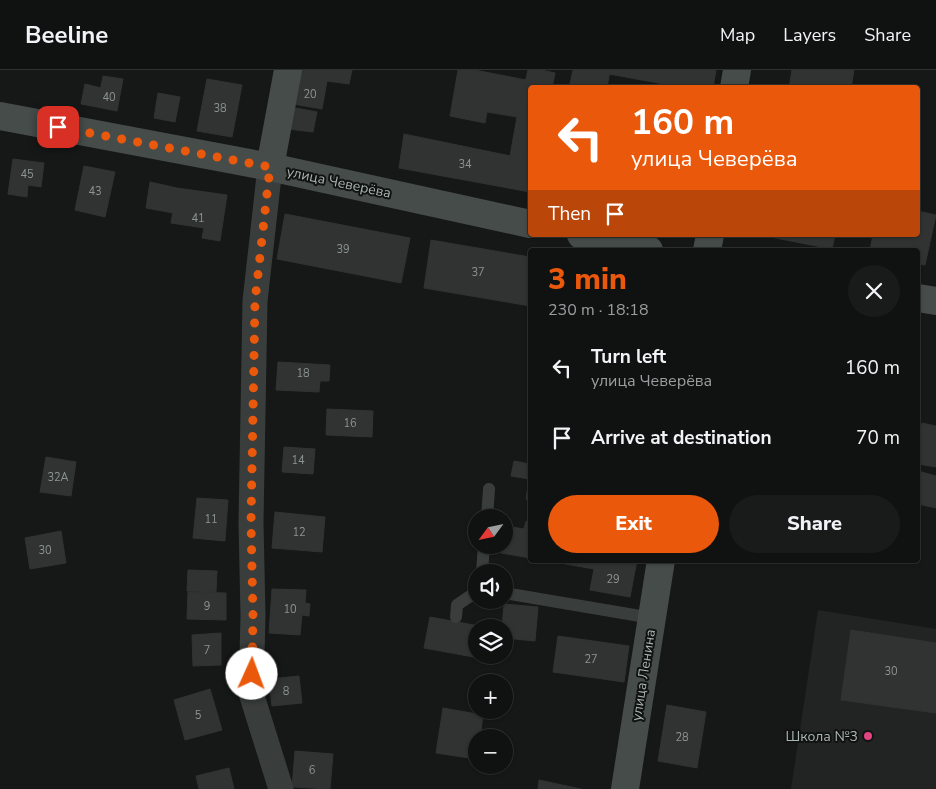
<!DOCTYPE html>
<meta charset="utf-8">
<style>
:root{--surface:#101111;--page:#191a1a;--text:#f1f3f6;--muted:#9c9d9f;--line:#303131;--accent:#ea580c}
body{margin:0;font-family:"Nunito Sans",sans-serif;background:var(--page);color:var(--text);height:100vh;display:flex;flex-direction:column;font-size:19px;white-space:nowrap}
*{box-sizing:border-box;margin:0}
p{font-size:16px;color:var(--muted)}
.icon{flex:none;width:28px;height:28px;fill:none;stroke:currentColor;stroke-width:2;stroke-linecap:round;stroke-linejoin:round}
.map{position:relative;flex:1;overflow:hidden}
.side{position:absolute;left:528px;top:178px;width:392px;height:315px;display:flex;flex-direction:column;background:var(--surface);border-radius:5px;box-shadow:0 1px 4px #0004,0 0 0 1px var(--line)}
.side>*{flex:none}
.hud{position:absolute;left:528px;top:15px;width:392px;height:152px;border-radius:5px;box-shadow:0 1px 4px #0004,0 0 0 1px var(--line);background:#ea580c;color:#fff;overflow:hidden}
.needle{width:32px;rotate:237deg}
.tools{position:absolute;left:468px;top:439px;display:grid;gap:10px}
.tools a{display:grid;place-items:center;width:45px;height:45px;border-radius:50%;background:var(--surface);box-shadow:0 1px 4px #0004,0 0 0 1px var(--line);font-size:25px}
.pin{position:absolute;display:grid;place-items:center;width:42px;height:42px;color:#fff;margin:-21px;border-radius:10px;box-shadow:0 2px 8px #0006}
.me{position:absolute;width:55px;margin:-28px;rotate:2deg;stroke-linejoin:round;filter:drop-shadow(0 0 4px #0008)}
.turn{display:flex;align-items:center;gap:18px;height:105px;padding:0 20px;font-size:22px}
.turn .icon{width:65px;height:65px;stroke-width:2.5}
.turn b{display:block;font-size:35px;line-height:42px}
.then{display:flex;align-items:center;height:48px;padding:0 20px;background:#0003;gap:10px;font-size:19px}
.round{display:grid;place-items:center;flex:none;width:52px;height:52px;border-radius:26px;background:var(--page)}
.overview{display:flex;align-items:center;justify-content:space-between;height:85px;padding:0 20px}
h1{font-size:30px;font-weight:800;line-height:38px;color:var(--accent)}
.primary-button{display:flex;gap:10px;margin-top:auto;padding:10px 20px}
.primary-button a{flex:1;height:58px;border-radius:30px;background:var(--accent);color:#fff;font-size:20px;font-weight:800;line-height:58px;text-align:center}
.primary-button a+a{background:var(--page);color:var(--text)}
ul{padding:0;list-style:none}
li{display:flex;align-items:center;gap:15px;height:70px;padding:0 20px}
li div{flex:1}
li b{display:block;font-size:19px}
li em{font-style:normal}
header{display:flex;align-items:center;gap:30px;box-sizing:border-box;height:70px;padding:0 25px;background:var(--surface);border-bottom:1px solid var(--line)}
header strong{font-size:24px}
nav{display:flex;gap:28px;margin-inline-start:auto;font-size:18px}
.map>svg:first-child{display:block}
</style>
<header>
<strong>Beeline</strong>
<nav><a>Map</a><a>Layers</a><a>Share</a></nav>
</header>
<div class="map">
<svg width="936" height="719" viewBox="0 0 936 719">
<rect width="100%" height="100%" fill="#161717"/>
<path fill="#222424" d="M818,540L936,559V719H791Z"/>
<path fill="#313333" stroke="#303333" d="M299,0H352L349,14L327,11L322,39L293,34Z
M458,0H475L526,10L517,47L487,42L485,53L450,46Z
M528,0H542L555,3L552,18H530V90L510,86L517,47Z
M573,0H610L607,18H569Z
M610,0H716L713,18H669V15L609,4Z
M792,0H854L851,18H789Z
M103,6L123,9L117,41L97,37Z
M207,9L242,15L232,67L197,61Z
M85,14L101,18L97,37L81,34Z
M158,23L180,27L175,52L154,48Z
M291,37L317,42L313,62L288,59Z
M404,64L530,90V122L399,98Z
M13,89L44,93L41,117L28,115L27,127L8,124Z
M84,96L115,102L105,147L75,140Z
M150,112L177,118L173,143L146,138Z
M177,118L227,125L220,171L202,168L204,158L171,153Z
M918,141L936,145L925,195L918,194V180H870L873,165H918Z
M285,144L410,168L401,213L277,189Z
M760,165H835L832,179Z
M431,170L530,187V236L424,218Z
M278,292L330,295L329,311H320L319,322L276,320Z
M327,339L373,341L372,367L326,365Z
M922,353L936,356V397L918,394V374Z
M284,377L315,379L313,404L282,402Z
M46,387L76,392L71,426L40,422Z
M514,391L530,394V430L526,429L529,409L511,406Z
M918,401L936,406V438L918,434Z
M197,428L228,430L225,471L193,468Z
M275,442L325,447L322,482L272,478Z
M526,451L530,452V488L501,483L506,456L524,459Z
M61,461L66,493L30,499L25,468Z
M543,490H637L630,527L590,520L594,499Z
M188,500L217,501L216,522L187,521Z
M272,519L306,520L305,533L310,534L309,546L302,545L300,565L269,563Z
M188,522L226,523V550L187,549Z
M504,534L538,537L535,571L504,568V558H502Z
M430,547L485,557L476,558V585H479V588L424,578Z
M851,560L936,573V643L841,630Z
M221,563V595L193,596L192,565Z
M558,566L629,576L624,612L553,602Z
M299,606L302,633L272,636L269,609Z
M210,619L222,660L185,670L174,630Z
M667,635L706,642L697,698L658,691Z
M443,638L483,645L480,668H476V689L436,683Z
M295,681L333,684L330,719L292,717Z
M229,698L234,719H199L196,706Z
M539,710L581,719H538Z"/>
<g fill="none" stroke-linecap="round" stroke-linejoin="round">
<path stroke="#393e3d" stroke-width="12" d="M487,448L489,419
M482,502L484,475
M504,523L652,548
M456,547L457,535L476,522"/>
<path stroke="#393e3d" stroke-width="25" d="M270,97L255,231L251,452L253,546L251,623L281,719"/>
<path stroke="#454c4a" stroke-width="28" d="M734,18L737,0
M0,46L270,97L530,154
M270,97L288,0
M581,165L649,180
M707,180L710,165
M918,228L936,231
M625,719L661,490"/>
</g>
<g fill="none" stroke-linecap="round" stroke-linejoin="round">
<path stroke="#ea580c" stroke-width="9" stroke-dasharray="0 16.2" d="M58,57L270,97L255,231L251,452L253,546L252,604"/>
</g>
<circle fill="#e1447e" stroke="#111212" stroke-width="2" cx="868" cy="666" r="5"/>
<g text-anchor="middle" stroke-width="4" stroke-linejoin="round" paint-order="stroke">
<g font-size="11" fill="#8b9592">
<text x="310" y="28">20</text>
<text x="109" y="31">40</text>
<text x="220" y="42">38</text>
<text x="465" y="98">34</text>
<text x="27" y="108">45</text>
<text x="95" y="125">43</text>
<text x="198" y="152">41</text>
<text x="343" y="183">39</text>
<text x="478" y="206">37</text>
<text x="303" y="307">18</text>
<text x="350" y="357">16</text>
<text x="298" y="394">14</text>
<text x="58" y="411">32А</text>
<text x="211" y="453">11</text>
<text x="299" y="466">12</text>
<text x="45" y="484">30</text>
<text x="613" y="513">29</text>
<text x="207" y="540">9</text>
<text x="290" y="543">10</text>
<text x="207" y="584">7</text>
<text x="591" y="593">27</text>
<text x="891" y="605">30</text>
<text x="286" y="625">8</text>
<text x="198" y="649">5</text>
<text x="682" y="671">28</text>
<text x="312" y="704">6</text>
</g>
<g font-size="14" fill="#a9b6b2" stroke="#111212">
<text transform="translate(339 112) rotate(12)" y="5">улица Чеверёва</text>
<text transform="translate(643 605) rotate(-81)" y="5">улица Ленина</text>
</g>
<g font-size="14" fill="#a9b6b2" stroke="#111212" text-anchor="end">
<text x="858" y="671">Школа №3</text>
</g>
</g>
</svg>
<div class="tools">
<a><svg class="needle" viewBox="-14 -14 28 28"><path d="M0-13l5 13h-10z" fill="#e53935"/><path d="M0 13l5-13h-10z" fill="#9c9d9f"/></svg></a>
<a><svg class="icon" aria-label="sound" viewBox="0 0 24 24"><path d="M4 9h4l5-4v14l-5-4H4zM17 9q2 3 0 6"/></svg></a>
<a><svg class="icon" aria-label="layers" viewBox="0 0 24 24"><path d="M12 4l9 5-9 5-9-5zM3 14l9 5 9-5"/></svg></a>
<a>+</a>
<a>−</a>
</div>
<div class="pin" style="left:58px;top:57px;background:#d93025"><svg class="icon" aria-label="arrive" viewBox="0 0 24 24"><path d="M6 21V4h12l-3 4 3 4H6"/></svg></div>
<svg class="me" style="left:252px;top:604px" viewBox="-20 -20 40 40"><circle r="19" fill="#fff"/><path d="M0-13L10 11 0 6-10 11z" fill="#ea580c"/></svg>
<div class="hud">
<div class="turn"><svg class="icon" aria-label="left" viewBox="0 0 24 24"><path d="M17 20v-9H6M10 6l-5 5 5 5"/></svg><div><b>160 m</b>улица Чеверёва</div></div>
<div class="then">Then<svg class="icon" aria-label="arrive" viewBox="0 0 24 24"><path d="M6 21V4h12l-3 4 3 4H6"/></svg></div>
</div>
<section class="side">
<div class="overview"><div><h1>3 min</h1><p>230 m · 18:18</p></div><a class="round"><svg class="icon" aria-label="close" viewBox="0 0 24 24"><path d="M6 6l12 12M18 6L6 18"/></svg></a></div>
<ul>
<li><svg class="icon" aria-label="left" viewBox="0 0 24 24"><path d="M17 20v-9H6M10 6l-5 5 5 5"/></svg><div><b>Turn left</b><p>улица Чеверёва</p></div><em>160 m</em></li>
<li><svg class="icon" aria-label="arrive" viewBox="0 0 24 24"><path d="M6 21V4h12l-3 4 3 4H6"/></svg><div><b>Arrive at destination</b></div><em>70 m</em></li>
</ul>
<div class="primary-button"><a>Exit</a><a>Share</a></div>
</section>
</div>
